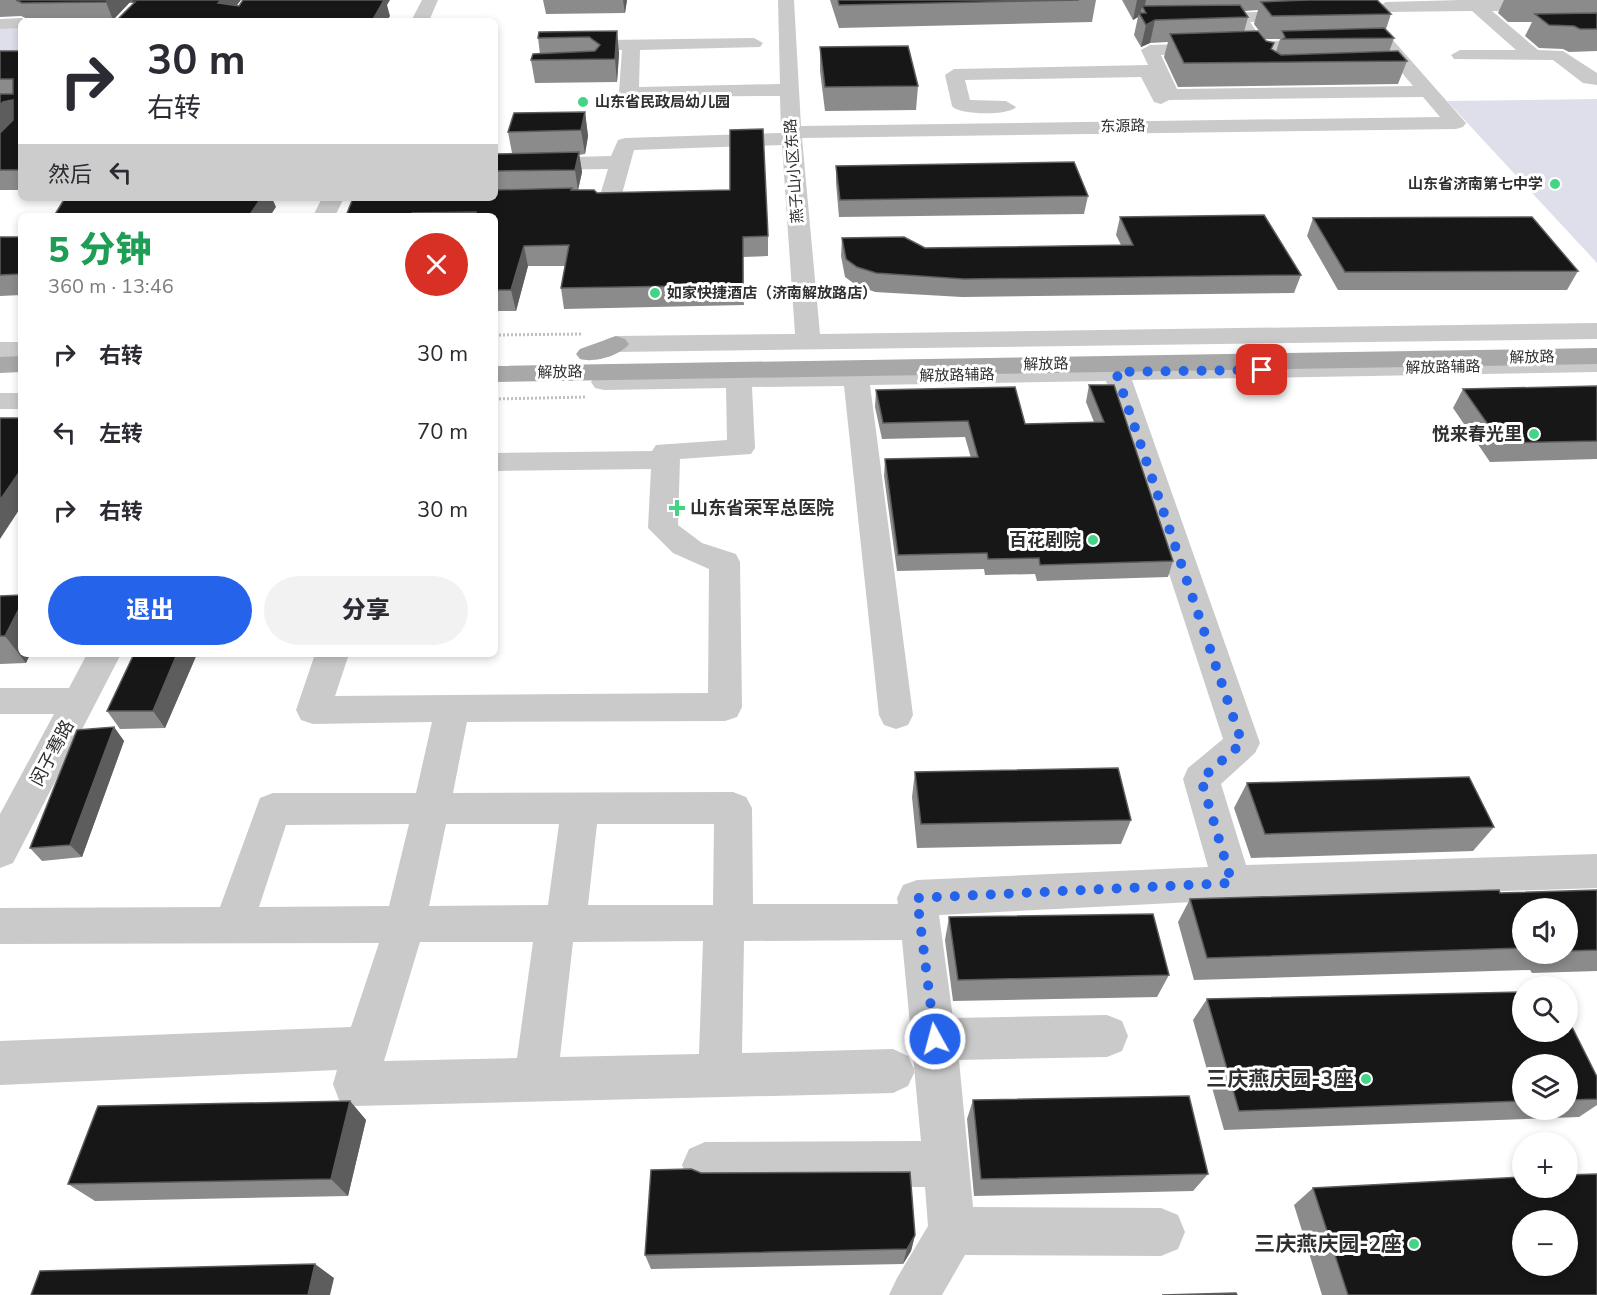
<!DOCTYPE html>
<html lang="zh">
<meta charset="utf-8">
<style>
:root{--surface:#fff;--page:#f2f2f3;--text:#2b2b33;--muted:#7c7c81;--accent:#2563eb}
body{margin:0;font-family:"Nunito Sans","Noto Sans SC",sans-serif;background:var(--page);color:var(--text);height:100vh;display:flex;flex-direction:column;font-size:22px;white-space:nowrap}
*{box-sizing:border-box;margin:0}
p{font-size:20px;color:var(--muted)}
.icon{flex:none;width:33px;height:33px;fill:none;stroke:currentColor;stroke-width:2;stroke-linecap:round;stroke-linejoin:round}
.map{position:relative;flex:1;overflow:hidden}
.details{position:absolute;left:18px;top:213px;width:480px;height:444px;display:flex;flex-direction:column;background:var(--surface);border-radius:9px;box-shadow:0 3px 9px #0003}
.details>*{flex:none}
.top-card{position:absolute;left:18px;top:18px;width:480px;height:183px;border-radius:9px;box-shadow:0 3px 9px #0003;background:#fff;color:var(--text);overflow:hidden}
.buttons{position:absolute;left:1512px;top:898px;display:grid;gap:12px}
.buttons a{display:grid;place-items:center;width:66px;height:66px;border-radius:50%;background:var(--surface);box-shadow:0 3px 9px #0003;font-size:30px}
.pin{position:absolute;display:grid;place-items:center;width:51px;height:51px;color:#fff;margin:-26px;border-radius:12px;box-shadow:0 3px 9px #0006}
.me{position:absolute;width:66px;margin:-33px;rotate:353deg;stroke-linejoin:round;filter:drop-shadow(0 0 4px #0008)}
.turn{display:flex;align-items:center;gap:21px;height:126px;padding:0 30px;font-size:27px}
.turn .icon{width:78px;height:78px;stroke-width:2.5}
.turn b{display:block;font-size:42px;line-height:51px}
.then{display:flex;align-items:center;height:57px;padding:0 30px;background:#0003;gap:12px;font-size:22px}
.round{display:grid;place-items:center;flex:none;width:63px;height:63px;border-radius:32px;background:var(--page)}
.overview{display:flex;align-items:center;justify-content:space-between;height:102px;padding:0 30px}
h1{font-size:36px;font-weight:800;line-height:45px;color:#1e9e55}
.button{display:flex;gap:12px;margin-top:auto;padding:12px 30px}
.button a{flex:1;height:69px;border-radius:36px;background:var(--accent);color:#fff;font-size:24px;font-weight:800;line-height:69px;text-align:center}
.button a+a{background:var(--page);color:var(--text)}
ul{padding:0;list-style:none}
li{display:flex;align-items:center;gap:18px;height:78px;padding:0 30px}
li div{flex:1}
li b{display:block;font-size:22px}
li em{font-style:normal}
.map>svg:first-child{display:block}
</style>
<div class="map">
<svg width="1597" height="1295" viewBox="0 0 1597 1295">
<rect width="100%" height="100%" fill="#fff"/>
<path fill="#dfdfeb" d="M0,28H21V64H0Z
M1597,99V263L1447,101Z"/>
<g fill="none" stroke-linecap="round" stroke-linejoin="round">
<path stroke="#c0c0c0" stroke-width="3" stroke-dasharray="2 2" stroke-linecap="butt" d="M495,335L582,334
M495,399L587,397"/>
<path fill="#cacaca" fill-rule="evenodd" d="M422,0H438L429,21H411Z
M778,0H794L801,126L1440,117L1423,97L1169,100L1161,104L1154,102L1141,77L965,80L970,100L1006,101L1016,107C1009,116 958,115 952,106L945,75L954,69L1148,65L1141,50L1150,45L1246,42L1229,17L1232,13L1301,10L1310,15L1307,19L1250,22L1263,41L1392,39L1466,123L1463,127L1456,129L802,138L820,334L1597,323V339L616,352L607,349L603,344L607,339L616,336L795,334L782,145L634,150L619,205L616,210H600L597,205L608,169L535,170L528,168L525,164L528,160L535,158L611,156L618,140L625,138L781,133L780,96L622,97L619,93L622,50H608L599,45L608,40L754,38L763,43L760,47L640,50L639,87L780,84ZM1381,48L1413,86L1177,89L1161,55Z
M1461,0H1597V10L1492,11L1538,50L1563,51L1597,73V85L1583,83L1553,60L1454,59L1451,55L1460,50H1516L1472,11L1386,12L1378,7L1386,2Z
M21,18L28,21H21V28L0,29V19Z
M322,198H344L335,216H313Z
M0,342H21V358H0Z
M1597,356V372L1132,380L1260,743L1255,753L1221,784L1246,865L1597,854V888L1232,900L939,915L953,1018L1107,1015L1122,1021L1128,1036L1122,1051L1107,1057L959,1060L973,1207L1161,1208L1178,1215L1185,1232L1178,1249L1161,1256L965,1255L942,1295H889L897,1278L928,1226L925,1187L705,1188L689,1181L682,1165L689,1149L705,1142L921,1141L902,940L744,941L742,1053L893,1049L908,1056L915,1071L908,1086L893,1093L355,1106L339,1100L333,1084L337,1070L0,1085V1041L351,1027L379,943L0,944V908L220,907L260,798L273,793H416L432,722L313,724L301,720L296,710L315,654H349L335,696L708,693L709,569L673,553L648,528L651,469L495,471V453L652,451L656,445L727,440L726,388L604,390L595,388L591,382L595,376L739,371ZM1106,381L1223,739L1188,768L1183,779L1208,867L917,880L903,885L897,898L898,904H753L752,808L746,797L733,792L453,793L467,722L725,721L737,717L742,707L740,562L736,554L702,543L678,525L680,459L751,454L755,448L752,387L844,386L879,715L884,725L896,729L908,725L913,715L870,385ZM409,824L389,906L259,907L286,825ZM446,824H559L548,905L429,906ZM597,824H714L713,905H588ZM703,941L699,1054L560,1057L573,942ZM420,942H533L517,1058L384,1061Z
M0,393H21V409H0Z
M87,654H121L13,863L0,868V814L54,714H0V688H69Z"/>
<path fill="#a8a8a8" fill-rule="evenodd" d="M616,336L625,339L629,344C620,356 594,363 580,359L576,354L580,349Z
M1597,348V364L495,382V366Z
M21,356V372L0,373V357Z"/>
</g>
<path fill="#8b8b8b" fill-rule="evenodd" d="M0,0H132L113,20H30L21,16L0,17Z
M543,0H627L625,13L546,14Z
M830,0H1096L1092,22L839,28Z
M1122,0H1377L1391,14L1386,29L1394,38L1389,52L1407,61L1398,84L1178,87L1164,57L1168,42L1150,43L1141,47L1134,35L1138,17L1133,20ZM1258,10L1254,24L1265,39H1280L1276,52L1244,32L1248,17L1244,11Z
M1504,0H1597V51L1569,52L1563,49L1539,48L1525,36L1532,22H1508L1498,13Z
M617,31L619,54L617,82L535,83L531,60L540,54L538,38Z
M820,47L918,86L916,110L825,111L820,71Z
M0,51H21V190H0Z
M585,112L588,136L585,154L579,155L582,172L578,190L597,193L768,236V256L743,257L744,305L564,309L561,288L565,266H528L516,311H495V216H346L495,198V154L512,153L508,132Z
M836,166L1088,196L1084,214L839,217L836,183Z
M1120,217L1301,275L1294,293L962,297L875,292L856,285L845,277L841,256L842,238L925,248L1121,245L1116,235Z
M1313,218L1578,271L1567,290H1338L1307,236Z
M0,237H21V295L0,296Z
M1089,385L1173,561L1168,577L1037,581L1035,574L985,575L984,569L897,571L884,476L885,459L971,458L965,437L882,439L875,407L876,390L1025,424L1094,422L1086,402Z
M1597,386V459L1490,462L1453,408L1463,389Z
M0,596L21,654H30L26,663L0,664Z
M134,654H197L165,728L120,729L107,711Z
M114,727L124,741L82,857L42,861L30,848Z
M915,772L1131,820L1121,844L917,848L912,797Z
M1247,783L1494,827L1473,851L1251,858L1234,808Z
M1597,890V971L1532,973L1530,970L1194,980L1178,922L1190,899L1500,893ZM1522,909H1568V954H1522Z
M949,917L1169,975L1157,997L953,1001L945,940Z
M1522,992V1032H1568V1019L1597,1077V1105L1579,1117L1224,1130L1193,1020L1207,999ZM1522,1065H1568V1110H1522Z
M973,1100L1208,1174L1193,1191L974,1196L967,1119Z
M350,1101L366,1120L348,1196L95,1201L68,1184Z
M701,1173L915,1235L911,1251L903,1264L651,1269L645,1255Z
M1313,1188L1597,1295H1322L1294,1205Z"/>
<path fill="#5d5d5d" d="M108,0H132L113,20L106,2Z
M221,0H241L225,21L218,3Z
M378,0H390L387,5L390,16L387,21H372Z
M623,0H627L625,13Z
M1137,0H1146L1144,9L1142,6L1140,15L1139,13L1138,17L1133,20Z
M1155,20L1150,43L1141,47L1146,25Z
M617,31L619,54L617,82L615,59Z
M13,100L21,117L0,135V105L3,102Z
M585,112L588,136L585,154L581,130Z
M579,152L582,172L578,190L575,170Z
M261,198H272L276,207L270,216H249Z
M524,246L528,266L516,311L511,290Z
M18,474L21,478V507L0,539V500Z
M21,605V654H30L26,663L5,636Z
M177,654H197L165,728L153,711Z
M114,727L124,741L82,857L70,845Z
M350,1101L366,1120L348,1196L331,1179Z
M915,1235L911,1251L903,1264L907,1249Z
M315,1264L334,1278L330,1295H308Z"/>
<path fill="#171717" stroke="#5d5d5d" stroke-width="1.5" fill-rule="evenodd" d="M16,0H108L106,2L22,3Z
M133,0H221L218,3L239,6L243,0H384L372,21H116L135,2H131Z
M838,0H1079L839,5Z
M1308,0H1377L1391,14L1272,16L1261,2Z
M1240,5L1248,17L1155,20L1146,25L1139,13H1146L1142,6Z
M1597,13V29H1580L1574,26L1549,25L1535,14Z
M1384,28L1394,38L1283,39L1285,37L1282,31Z
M617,31L615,59L531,60L533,54L595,51L600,45L589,37L538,38L539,32Z
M1258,31L1266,41L1274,43L1271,49L1281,55L1398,51L1407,61L1184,63L1170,34Z
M908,46L918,86L825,87L820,47Z
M0,51H21V170H0V133L13,120V100L3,102L0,105V94H13V79H0Z
M585,112L581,130L508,132L514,113Z
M763,129L768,236L743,237V285L561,288L569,245L524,246L511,290H495V216H475L476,212L412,213L411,216H346L353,198H495V190L572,188L571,190H594L597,193L730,190V130Z
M579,152L575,170L495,171V154Z
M1074,162L1088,196L840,200L836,166Z
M65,198H261L249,216H54Z
M1264,215L1301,275L964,279L876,273L857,267L846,259L842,238L904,237L925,248L1133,245L1120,217Z
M1532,217L1578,271L1345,272L1313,218Z
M0,237H21V274L0,275Z
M1089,385H1114L1173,561L1040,565L1039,558L988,559L987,553L898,555L885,459L978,457L968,421L883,423L876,390L1015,387L1025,424L1104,422Z
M1597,386V441L1501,443L1463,389Z
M0,418H21V474H18L0,500Z
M21,595V605L5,636H0V596Z
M134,654H177L153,711H107Z
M114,727L70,845L30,848L77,730Z
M1118,768L1131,820L921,824L915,772Z
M1469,777L1494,827L1265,834L1247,783Z
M1499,890L1500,893L1597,890V950L1568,951V909H1522V948L1207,958L1190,899Z
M1153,914L1169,975L958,980L949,917Z
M1522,992V1032H1568V1019L1597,1077V1099L1568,1100V1065H1522V1101L1239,1111L1207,999Z
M1189,1096L1208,1174L981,1179L973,1100Z
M350,1101L331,1179L68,1184L98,1106Z
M691,1169L701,1173L910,1172L915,1235L907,1249L645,1255L651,1170Z
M1597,1174V1295H1348L1313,1188L1522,1177V1188H1568V1175ZM1522,1221H1568V1266H1522Z
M315,1264L308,1295H31L40,1271Z
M1236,1293L1237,1295H1162Z"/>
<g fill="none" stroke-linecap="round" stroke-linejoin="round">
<path stroke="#2563eb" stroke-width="10" stroke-dasharray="0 18" d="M935,1039L917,898L1232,883L1201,779L1242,743L1116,372L1262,370"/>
</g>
<g fill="#44d486" stroke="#fff" stroke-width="2">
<circle cx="583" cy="102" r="6"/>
<circle cx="1555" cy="184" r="6"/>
<circle cx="655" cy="293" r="6"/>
<circle cx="1534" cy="434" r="6"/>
<path d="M674 499h6v6h6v6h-6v6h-6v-6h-6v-6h6z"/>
<circle cx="1093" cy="540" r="6"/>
<circle cx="1366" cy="1079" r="6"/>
<circle cx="1414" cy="1244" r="6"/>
</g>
<g text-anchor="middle" stroke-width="6" stroke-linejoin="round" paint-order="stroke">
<g font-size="15" font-weight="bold" fill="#303030" stroke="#fff" text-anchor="start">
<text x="595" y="107">山东省民政局幼儿园</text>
<text x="1543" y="189" text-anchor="end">山东省济南第七中学</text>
<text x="667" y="298">如家快捷酒店（济南解放路店）</text>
</g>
<g font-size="15" fill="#303030" stroke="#fff">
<text transform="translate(1123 126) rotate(-1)" y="5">东源路</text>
<text transform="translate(794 171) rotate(-94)" y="5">燕子山小区东路</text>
<text transform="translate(1532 357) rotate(-1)" y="5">解放路</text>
<text transform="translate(1046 364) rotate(-1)" y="5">解放路</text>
<text transform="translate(1443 367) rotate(-1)" y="5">解放路辅路</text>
<text transform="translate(560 372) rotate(-1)" y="5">解放路</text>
<text transform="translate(957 375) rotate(-1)" y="5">解放路辅路</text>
</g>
<g font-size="18" font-weight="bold" fill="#303030" stroke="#fff" text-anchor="end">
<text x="1522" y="440">悦来春光里</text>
<text x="690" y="514" text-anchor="start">山东省荣军总医院</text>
<text x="1081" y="546">百花剧院</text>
</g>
<g font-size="18" fill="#303030" stroke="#fff">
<text transform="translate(52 753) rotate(-62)" y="6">闵子骞路</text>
</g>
<g font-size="21" font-weight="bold" fill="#303030" stroke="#fff" text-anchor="end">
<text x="1354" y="1086">三庆燕庆园-3座</text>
<text x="1402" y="1251">三庆燕庆园-2座</text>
</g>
</g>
</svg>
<div class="buttons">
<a><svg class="icon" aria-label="sound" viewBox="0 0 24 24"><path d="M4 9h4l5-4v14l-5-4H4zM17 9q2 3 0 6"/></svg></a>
<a><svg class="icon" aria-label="search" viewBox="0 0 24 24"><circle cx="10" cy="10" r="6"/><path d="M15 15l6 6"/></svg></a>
<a><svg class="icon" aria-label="layers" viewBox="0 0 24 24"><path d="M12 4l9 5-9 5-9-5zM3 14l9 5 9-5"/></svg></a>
<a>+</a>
<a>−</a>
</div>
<div class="pin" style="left:1262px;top:370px;background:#d93025"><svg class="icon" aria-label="arrive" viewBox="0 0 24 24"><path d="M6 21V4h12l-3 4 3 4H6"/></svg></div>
<svg class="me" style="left:935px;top:1039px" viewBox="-20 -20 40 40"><circle r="17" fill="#2563eb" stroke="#fff" stroke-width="3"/><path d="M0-11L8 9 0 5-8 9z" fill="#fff"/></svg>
<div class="top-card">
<div class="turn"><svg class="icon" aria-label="right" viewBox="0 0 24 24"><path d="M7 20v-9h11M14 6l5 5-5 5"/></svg><div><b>30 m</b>右转</div></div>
<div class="then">然后<svg class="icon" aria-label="left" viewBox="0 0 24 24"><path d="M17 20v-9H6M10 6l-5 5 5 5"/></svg></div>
</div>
<section class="details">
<div class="overview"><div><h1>5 分钟</h1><p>360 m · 13:46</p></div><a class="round" style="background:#d93025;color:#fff"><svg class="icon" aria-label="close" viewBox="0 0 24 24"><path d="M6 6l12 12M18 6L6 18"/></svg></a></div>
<ul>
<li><svg class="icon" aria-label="right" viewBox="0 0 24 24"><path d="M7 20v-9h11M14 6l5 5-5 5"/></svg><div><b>右转</b></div><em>30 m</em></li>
<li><svg class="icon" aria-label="left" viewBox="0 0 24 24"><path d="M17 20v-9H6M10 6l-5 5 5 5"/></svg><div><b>左转</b></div><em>70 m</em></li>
<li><svg class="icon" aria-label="right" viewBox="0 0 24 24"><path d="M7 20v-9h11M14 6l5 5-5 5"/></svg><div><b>右转</b></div><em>30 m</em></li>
</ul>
<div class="button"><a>退出</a><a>分享</a></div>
</section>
</div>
